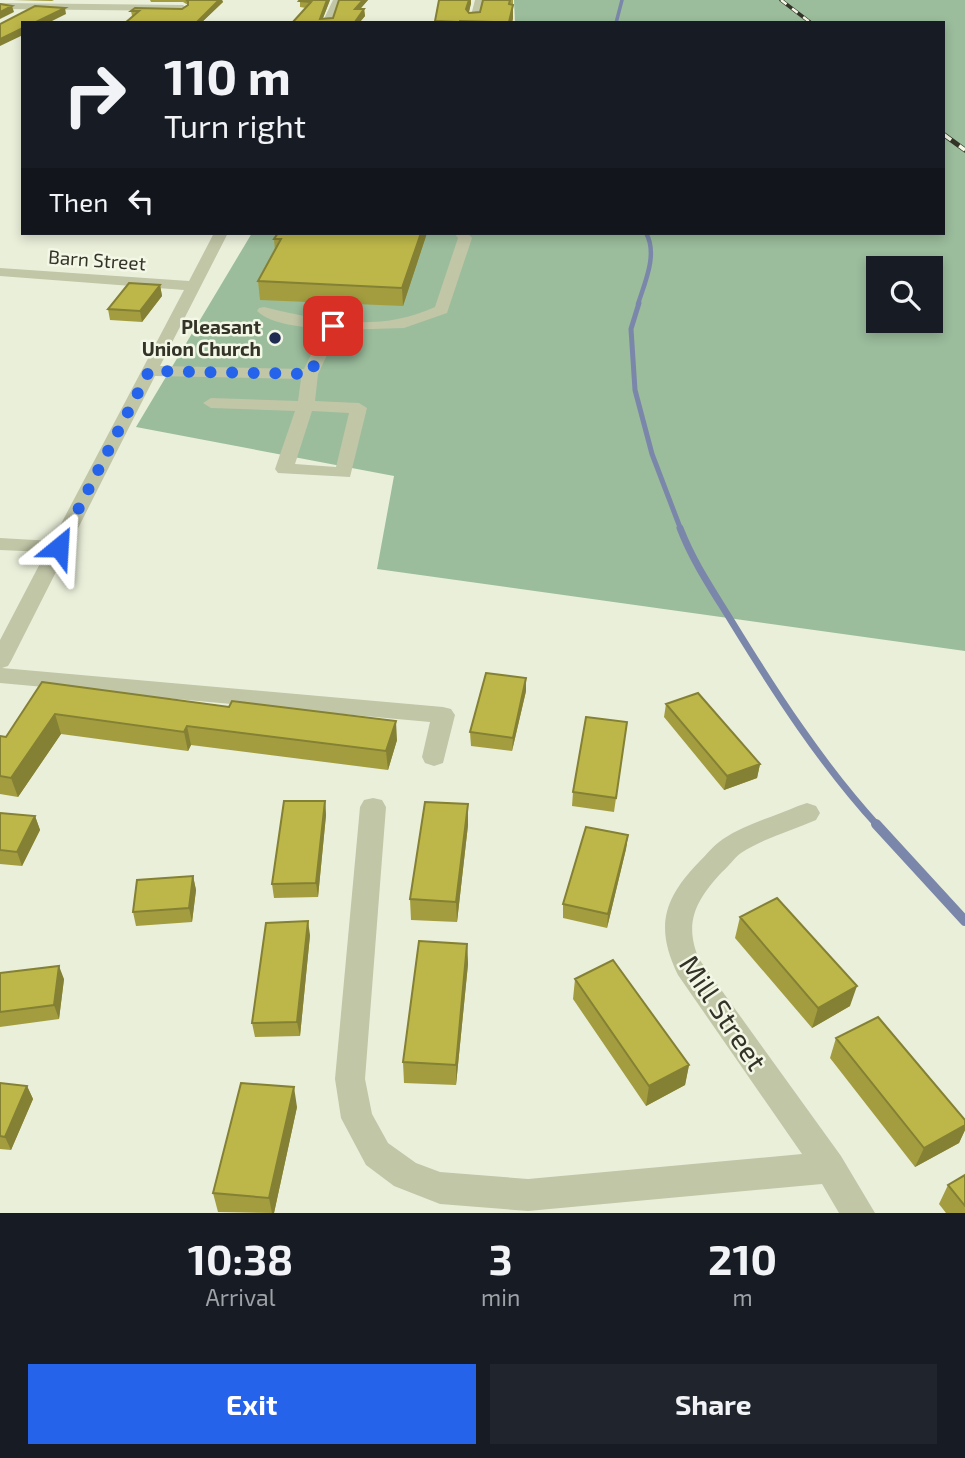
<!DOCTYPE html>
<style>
:root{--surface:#171b24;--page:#20242c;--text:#f1f3f6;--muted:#9ea1a6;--accent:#2563eb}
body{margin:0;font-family:"Exo 2",sans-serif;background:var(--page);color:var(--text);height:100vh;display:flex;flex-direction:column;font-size:26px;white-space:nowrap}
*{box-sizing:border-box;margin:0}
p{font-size:23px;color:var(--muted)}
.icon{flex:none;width:38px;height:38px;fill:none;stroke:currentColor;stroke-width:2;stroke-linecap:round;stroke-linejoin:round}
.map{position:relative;height:1213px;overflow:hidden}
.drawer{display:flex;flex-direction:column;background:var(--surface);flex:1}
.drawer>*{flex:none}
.top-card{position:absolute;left:21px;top:21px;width:924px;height:214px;border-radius:0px;box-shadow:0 4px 10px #0003;background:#171b24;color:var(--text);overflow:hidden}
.tools{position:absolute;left:866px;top:256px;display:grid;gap:14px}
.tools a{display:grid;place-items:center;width:77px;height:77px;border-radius:0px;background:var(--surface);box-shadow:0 4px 10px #0003;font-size:35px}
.pin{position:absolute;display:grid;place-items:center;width:60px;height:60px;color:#fff;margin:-30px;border-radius:14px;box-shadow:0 4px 10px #0006}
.me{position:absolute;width:77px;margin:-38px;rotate:27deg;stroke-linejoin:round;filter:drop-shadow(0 0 5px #0008)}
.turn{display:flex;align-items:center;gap:24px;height:147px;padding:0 28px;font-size:32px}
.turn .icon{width:91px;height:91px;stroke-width:2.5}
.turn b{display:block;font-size:49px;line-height:60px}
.then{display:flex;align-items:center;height:66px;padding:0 28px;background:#0003;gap:14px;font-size:26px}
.eta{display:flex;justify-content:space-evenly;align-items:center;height:119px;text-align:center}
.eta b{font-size:42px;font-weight:700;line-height:49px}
.primary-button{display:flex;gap:14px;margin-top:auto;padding:14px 28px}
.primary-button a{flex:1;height:80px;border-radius:0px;background:var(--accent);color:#fff;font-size:28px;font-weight:700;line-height:80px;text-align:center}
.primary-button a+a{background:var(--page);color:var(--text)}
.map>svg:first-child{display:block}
</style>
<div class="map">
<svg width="965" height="1213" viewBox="0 0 965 1213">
<rect width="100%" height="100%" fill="#eaefda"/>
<path fill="#9bbd9c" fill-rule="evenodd" d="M514,0H965V651L377,569L394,476L136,427L252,233H943V23H515ZM878,268H931V320H878Z"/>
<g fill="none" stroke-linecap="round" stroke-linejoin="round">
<path stroke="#7b87aa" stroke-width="3.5" d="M616,23L622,0"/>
<path stroke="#7b87aa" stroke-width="4.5" d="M638,304C645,282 658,254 646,233"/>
<path stroke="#7b87aa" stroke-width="5" d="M639,303L631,329L635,390L652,454L681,530"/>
<path stroke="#7b87aa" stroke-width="7" d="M680,528C693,562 713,591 732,622C775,692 822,765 878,826"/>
<path stroke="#7b87aa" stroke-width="10" d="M876,824L965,921"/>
<path fill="#c1c6a7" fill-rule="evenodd" d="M333,0H341L331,23H322Z
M475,0H483L478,23H469Z
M0,3L183,5L187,8L183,11L0,9Z
M214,233H228L160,366L304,369L324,329C303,327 272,325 257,311L259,308L264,307C321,321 379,333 435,307L458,238L454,233H468L472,238L447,313L404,328L339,330L318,374L315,401L359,403L367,408L350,477L278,473L275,469L295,411L211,408L203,403L211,398L298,401L301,379L155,376L11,661L8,666L2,668L443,707L451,709L455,715L443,763L434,766L425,763L422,757L430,722L0,683V640L46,552L0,550V538L52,541L184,290L0,276V268L189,281ZM312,411L349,413L336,467L295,464Z
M373,798L382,800L386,807L365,1079L372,1114L388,1143L416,1163L440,1172L528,1179L802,1154L678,975C655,928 663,899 699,862C707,854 714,845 723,839C746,824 773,817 798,806L807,803L816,806L820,813L816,820C791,831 764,838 741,853C734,858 729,866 722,872C697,899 683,922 699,959L841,1156L875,1213H839L822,1184L528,1211L440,1204L394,1186L366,1165L341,1118L335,1079L360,807L364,800Z"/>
<defs>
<path id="rail-far1" d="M781,0L811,23"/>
<path id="rail" d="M943,134L965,150"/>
</defs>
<use href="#rail-far1" stroke="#333327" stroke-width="3.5"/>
<use href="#rail" stroke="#333327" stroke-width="5"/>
<use href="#rail-far1" stroke="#f3f7e6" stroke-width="2.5" stroke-dasharray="7" stroke-linecap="butt"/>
<use href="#rail" stroke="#f3f7e6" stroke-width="3.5" stroke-dasharray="10" stroke-linecap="butt"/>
</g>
<path fill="#a39d40" d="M12,0H54L52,1Z
M150,0H222L223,2L201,23H125L133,16H132L131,11L182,9L188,5L183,2H151Z
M300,0H330L323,18H333L339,0H368L360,9H364L365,16L360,22L292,23L306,8L300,7Z
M439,0H471L469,13L480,12L483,0H513V18L512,23H435Z
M278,233H427L403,306L260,300L258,281L275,251L274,239Z
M160,285L162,296L142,322L110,320L108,309Z
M42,682L397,740L388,770L191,745L188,751L61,734L18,797L0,794V736L6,737Z
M526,691L512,751L471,746L470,732Z
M666,704L760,764L757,778L724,790L664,717Z
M627,722L614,812L572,806L573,792Z
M325,801L326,815L318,897L274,898L272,884Z
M468,804V825L457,922L411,920L410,899Z
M0,813L35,816L40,830L22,866L0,864Z
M628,835L626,849L607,928L563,918V904Z
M193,876L196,890L192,922L136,926L133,912Z
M740,917L850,1006L812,1028L735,938Z
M310,935L300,1036L255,1037L252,1023Z
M467,944L468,964L456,1085L404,1083L403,1062Z
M0,973L64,979L59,1019L0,1027Z
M575,979L689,1065L685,1085L646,1106L573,999Z
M836,1038L965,1120V1130L959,1143L915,1167L830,1058Z
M0,1083L27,1086L33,1099L11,1150L0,1149Z
M297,1107L274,1213L218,1212L213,1193Z
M965,1175V1213H946L939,1204L948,1185Z"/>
<path fill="#848034" d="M219,0H222L223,2L201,23H196Z
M327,0H330L321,23L320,19Z
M363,0H368L355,15V9Z
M469,0H471V4L466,22V9Z
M513,5V18L512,23H509Z
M12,6L14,12L0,19V12Z
M65,8L66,14L48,23H34Z
M364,9L365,16L359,23L355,22Z
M23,28V35L0,46V39Z
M421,233H427L403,306L402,288Z
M160,285L162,296L142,322L140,311Z
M526,678V691L512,751L513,738Z
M55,714L61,734L18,797L11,778Z
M396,721L397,740L388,770L386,751Z
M187,726L191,745L188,751L184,732Z
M760,764L757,778L724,790L727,776Z
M325,801L326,815L318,897L316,883Z
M468,804V825L457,922L456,902Z
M35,816L40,830L22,866L17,852Z
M628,835L626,849L607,928L608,914Z
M193,876L196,890L192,922L189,908Z
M308,921L310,935L300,1036L297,1022Z
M467,944L468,964L456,1085V1065Z
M59,966L64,979L59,1019L54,1005Z
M857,986L850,1006L812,1028L818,1008Z
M689,1065L685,1085L646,1106L649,1086Z
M27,1086L33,1099L11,1150L5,1137Z
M294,1087L297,1107L274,1213H272L269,1198Z
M965,1125V1130L959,1143L915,1167L924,1148Z"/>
<path fill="#bdb74a" stroke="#848034" stroke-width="2" d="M186,0H219L196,23H125L139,11H131L135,8L182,9L188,5V1Z
M300,0H327L320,19L333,18L339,0H363L355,9H364L355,22H362L292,23L311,2L299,1Z
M439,0H469L466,9L469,13L480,12L483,0H510L509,4L513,5L509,22L493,23V22L460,21V23H455L456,22L435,21Z
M0,4L12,6L0,12Z
M35,6L65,8L34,23H23V28L0,39V24Z
M278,233H421L402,288L258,281L281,239H274Z
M129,283L160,285L140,311L108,309Z
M486,673L526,678L513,738L470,732Z
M42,682L229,707L232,701L396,721L386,751L187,726L184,732L55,714L11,778L0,776V736L6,737Z
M698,693L760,764L727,776L666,704Z
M586,717L627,722L616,798L573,792Z
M284,801H325L316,883L272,884Z
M425,802L468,804L456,902L410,899Z
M0,813L35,816L17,852L0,850Z
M586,827L628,835L608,914L563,904Z
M193,876L189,908L133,912L137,880Z
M777,898L857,986L818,1008L740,917Z
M308,921L297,1022L252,1023L266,923Z
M419,941L467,944L456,1065L403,1062Z
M613,960L689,1065L649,1086L575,979Z
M59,966L54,1005L0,1012V973Z
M878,1017L965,1120V1125L924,1148L836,1038Z
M0,1083L27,1086L5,1137L0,1136Z
M241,1083L294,1087L269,1198L213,1193Z
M965,1175V1206L948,1185Z"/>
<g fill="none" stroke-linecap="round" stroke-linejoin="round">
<path stroke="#2563eb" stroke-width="12" stroke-dasharray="0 21.6" d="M59,547L149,371L310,374L333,326"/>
</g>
<circle fill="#202b51" stroke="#f3f7e6" stroke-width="2.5" cx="275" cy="338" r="7"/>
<g text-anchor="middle" stroke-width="5" stroke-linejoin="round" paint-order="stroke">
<g font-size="19" fill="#333327" stroke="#f3f7e6">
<text transform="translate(97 260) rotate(4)" y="7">Barn Street</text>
</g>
<g font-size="19" font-weight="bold" fill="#333327" stroke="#f3f7e6" text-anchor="end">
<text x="261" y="334">Pleasant<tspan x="261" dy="22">Union Church</tspan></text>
</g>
<g font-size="28" fill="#333327" stroke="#f3f7e6">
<text transform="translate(723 1013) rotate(56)" y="10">Mill Street</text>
</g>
</g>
</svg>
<div class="tools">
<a><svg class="icon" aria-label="search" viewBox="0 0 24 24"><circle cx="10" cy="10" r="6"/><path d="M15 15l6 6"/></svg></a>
</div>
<div class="pin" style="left:333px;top:326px;background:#d93025"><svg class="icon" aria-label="arrive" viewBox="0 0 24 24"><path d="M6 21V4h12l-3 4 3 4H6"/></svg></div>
<svg class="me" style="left:59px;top:547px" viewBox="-20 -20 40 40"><path d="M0-17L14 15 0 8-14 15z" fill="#2563eb" stroke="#fff" stroke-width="4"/></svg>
<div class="top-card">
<div class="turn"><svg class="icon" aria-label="right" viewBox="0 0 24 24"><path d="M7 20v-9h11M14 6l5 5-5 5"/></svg><div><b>110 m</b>Turn right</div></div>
<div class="then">Then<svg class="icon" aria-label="left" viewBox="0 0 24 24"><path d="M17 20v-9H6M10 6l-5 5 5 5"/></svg></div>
</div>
</div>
<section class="drawer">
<div class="eta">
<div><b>10:38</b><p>Arrival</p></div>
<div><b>3</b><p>min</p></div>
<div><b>210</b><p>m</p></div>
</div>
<div class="primary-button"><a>Exit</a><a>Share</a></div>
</section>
